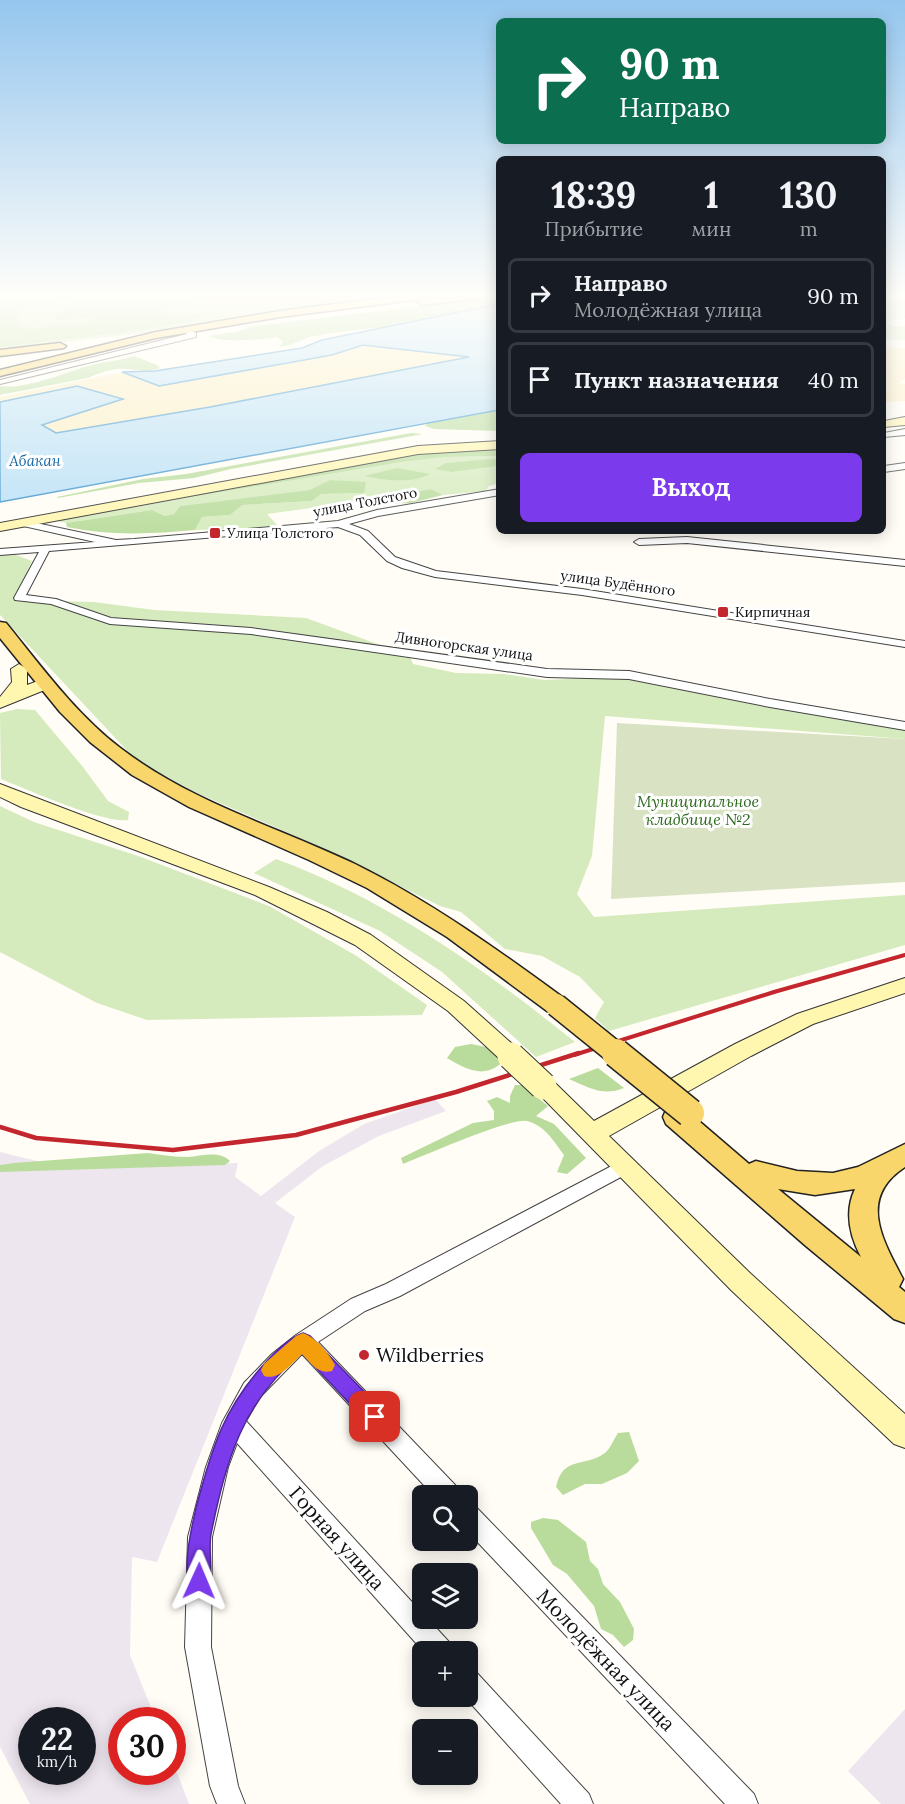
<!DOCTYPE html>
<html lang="ru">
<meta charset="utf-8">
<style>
:root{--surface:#171b24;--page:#20242c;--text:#f1f3f6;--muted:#9ea1a6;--line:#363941;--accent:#7c3aed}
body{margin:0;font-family:Lora,serif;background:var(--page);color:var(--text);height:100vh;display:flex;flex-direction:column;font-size:22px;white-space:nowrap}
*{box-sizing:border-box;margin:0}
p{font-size:20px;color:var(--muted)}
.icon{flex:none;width:33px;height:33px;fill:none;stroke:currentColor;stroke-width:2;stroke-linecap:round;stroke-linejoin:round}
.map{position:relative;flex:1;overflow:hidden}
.details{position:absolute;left:496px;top:156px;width:390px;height:378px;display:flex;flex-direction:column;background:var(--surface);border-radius:9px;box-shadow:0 3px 15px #0003}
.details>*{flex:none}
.guide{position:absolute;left:496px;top:18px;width:390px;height:126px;border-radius:9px;box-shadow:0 3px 15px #0003;background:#0b6e4f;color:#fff;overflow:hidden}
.fabs{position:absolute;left:412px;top:1485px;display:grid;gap:12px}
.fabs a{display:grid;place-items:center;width:66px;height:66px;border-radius:9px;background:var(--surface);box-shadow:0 3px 15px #0003;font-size:30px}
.speed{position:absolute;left:18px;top:1707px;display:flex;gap:12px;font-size:30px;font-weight:700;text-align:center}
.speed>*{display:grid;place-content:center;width:78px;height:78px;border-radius:50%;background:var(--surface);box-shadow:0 3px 15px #0003;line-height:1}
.speed small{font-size:15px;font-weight:400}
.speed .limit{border:9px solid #d22;background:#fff;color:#111}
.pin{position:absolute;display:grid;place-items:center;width:51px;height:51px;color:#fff;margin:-26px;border-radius:12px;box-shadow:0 3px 9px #0006}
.me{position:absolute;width:66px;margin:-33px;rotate:1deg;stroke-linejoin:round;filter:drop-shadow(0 0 4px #0008)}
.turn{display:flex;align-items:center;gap:21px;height:126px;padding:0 24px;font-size:27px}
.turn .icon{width:78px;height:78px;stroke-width:2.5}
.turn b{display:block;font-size:42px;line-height:51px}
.eta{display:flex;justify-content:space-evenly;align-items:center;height:102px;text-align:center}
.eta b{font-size:36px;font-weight:700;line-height:42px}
.action{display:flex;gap:12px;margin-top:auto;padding:12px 24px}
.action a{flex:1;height:69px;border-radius:9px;background:var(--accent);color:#fff;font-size:24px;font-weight:700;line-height:69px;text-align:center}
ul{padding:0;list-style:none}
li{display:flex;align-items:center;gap:18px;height:75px;margin:0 12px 9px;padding:0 12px;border:3px solid var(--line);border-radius:9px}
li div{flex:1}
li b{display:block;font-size:22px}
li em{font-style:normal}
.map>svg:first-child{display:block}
</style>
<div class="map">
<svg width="905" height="1804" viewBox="0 0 905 1804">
<rect width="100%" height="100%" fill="#fffdf5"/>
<path fill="#eee6ef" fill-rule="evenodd" d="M435,1099L446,1111L379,1136L323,1166L275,1203L295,1217L157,1562L132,1557L130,1655L156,1720H122V1772H172L173,1762L189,1804H30L0,1747V1152L62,1167L238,1163L235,1177L261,1196L319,1151L364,1124ZM32,1720H82V1772H32Z
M905,1709V1804H881L848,1771Z"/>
<path fill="#d5ebbd" d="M0,294H415L272,311L166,330L0,350Z
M905,299V318L885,322L893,326H905V340L884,339V302Z
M499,456V459L447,463L452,472L499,466V483L489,486L486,491L443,495L431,489L377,499L383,504L377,509L369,500L267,514L280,528L195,530L202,517L230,515L241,505L312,501L321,494L364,493L330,480L309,490L180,506L174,514L165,516L152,510L66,523L54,520L402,462L445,457Z
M0,555H16L32,561L15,600L94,602L154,610L306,618L410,656L413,664L456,673L504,674L544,680L616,677L905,729V739L605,716L592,856L577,894L594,917L905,895V945L609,1031L595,1018L604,1002L580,977L542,956L505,949L461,912L440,906L316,845L197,793L136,760L0,615Z
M17,709L35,710L83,767L108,801L129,812L128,820C105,824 26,789 1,779L0,713Z
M0,806L34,822L141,857L269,906L355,955L427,1005L422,1015L147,1020L97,1003L0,952Z
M276,859C387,900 483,968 575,1042L536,1057L442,972L380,931L254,873Z"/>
<path fill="#b9dc9c" d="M67,294H137L131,299L136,305L155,300L160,294H209L214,297L163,310L170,313L201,314L202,316L197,320L141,330L0,347V303L26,300L29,304L15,317L22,325L32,329L59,324L79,325L91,322L94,318L59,320L53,317L65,307L75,303L38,302L39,300L66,296Z
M499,297V304L491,306L406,325L338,332L309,337L290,345L279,347L283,342L277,337C262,340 220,343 209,336L240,331L253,326Z
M134,356L157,365L160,368C148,373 139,370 126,369C114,368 99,373 88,378L0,395V386C27,390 65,372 92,365C106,361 120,361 134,356Z
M499,410V431L434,429L425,426L428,423Z
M411,433L423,434L231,469L194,478L139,483L58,498L57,497L143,479L186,474Z
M499,445V456L445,457L402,462L54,520L403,454Z
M491,459H499V466L452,472L435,469L446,463Z
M397,468L430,474C412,484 383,480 364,476Z
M330,480L366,482L364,493L321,494L312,501L242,505L230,515L202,517L195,530C153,534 109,536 67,527L66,523L152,510L165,516L174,514L180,506L309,490Z
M431,489L443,495L411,503L383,504L376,499Z
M471,1044L486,1047L501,1055L503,1062C483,1079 468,1070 447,1058L455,1047Z
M598,1068L624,1088C603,1097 588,1087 569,1079Z
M515,1085H522L548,1106L536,1116L554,1124L586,1158L567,1174L557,1172L564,1155C553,1140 545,1126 527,1121C512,1117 423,1156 403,1164L401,1158L473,1123L494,1120V1111L487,1101L497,1097L510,1103V1096Z
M148,1153C161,1155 174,1157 188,1157C201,1156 219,1150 230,1161L225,1165L0,1172V1165L14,1163Z
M629,1432L639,1461L627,1473L602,1484H585L563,1495L556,1487C563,1455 584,1468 605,1453C610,1449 614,1439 618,1433Z
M543,1518L558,1520L586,1542L590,1561L598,1569L603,1584L620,1602L634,1629L633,1640L624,1647L613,1635L601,1629L594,1606L567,1574L553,1565L531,1528V1522Z"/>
<path fill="#fbeec1" d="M363,345L472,356L210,407L56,433L41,425L121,399L77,386L0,402V397L122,372L159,386L332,355Z
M884,347L905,348V379L899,383L905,384V401L884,402Z"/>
<path fill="#d9e3c4" d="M617,723L905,739V882L611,899Z"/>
<path fill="#b9e0f7" stroke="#3f96cf" stroke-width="1.5" d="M499,304V410L0,502V402L77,386L123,399L42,425L56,433L210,407L469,357L363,345L332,355L159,386L122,372L155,371L302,348L322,340Z"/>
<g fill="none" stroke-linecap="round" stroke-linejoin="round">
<defs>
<path id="street" d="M185,328L196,333V337L0,384V380L187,334L181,330Z
M905,429V435L884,437V433Z
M905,463V469L884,472V466Z
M500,489V495L378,516L349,524L368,531L395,557L436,571L582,589L905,641V647L582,595L435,577L402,568L387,561L360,535L338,527L49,551L26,595L56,599L111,618L251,628L547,669L629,671L770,699L905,722V730L770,707L629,679L547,677L251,634L110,624L51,604L15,600L14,598L39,552L0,555V549L95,542L19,525L17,523L22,520L116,540L134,539L338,521L377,510Z
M687,537L905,560V566L687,543L639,545L634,542L639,539Z
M625,1159L632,1161L634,1166L632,1171L400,1296L365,1311L318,1342L458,1488L461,1496H434L302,1354L260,1397L246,1421L423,1614V1618H427L450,1643L453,1652H424L237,1443L228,1467L212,1537L211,1647L238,1786L245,1804H217L210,1786L185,1647L188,1537L206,1467L222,1423L244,1383L272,1354L296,1335L351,1299L386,1284Z
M468,1504L476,1507L754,1794L758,1804H725L468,1532Z
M468,1669L477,1673L589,1794L593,1804H561L464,1696H468Z"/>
<path id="secondary" d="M905,417V425L884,427V421Z
M500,441V449L418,454L0,531V523L418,446Z
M19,664L27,669V685L46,678L54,683L52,687L0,708V697L12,682L11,669Z
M0,784L269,887L327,912L371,935L464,1001L519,1050L523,1056L519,1062L511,1064L503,1062L448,1011L355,945L255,895L21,807L0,797Z
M905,978V993L813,1024L751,1056L609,1136L751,1274L905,1414V1448L894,1444L731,1290L531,1086L534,1080L543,1077L552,1080L594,1121L735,1044L797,1014Z"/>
<path id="primary" d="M413,294H442L437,297L280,317L156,338L0,376V370L156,332L280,311Z
M463,294H494L489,297L422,305L417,302L422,299Z
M60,343L66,346L64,348L0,356V350Z
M0,622L6,623C41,666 75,713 119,747C190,802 275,826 355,864C430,901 498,950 565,999L568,1005L565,1011L556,1013L547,1011L447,937L367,888L309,860L189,807L132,775L90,742L60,712L0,638Z
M676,1107L686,1110L749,1164L756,1161L797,1171L833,1173L858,1167L905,1144V1167C857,1198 883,1241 903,1279L899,1287L905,1292V1323L894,1319L806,1246L666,1124L663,1117L666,1110ZM778,1189L815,1195L855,1189C844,1212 850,1236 861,1257Z"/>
</defs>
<use href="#street" stroke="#444" stroke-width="2"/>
<use href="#secondary" stroke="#333" stroke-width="2"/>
<use href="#primary" stroke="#222" stroke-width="3"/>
<use href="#street" fill="#fff" fill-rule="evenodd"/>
<use href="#secondary" fill="#fff6b0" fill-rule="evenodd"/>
<use href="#primary" fill="#f9d66b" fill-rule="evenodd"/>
<path stroke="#c4262e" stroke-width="4" d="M574,1055L774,992L905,955"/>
<path stroke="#c4262e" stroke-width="4.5" d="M0,1127L36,1138L173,1150L296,1135L456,1092L579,1053"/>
<defs>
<path id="secondary-bridge" d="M511,1056L543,1086"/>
<path id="primary-bridge-far1" d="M556,1005L618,1055"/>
<path id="primary-bridge" d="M616,1053L690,1113"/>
</defs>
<use href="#secondary-bridge" stroke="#333" stroke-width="29" stroke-linecap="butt"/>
<use href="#primary-bridge-far1" stroke="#222" stroke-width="25" stroke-linecap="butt"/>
<use href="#primary-bridge" stroke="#222" stroke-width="31" stroke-linecap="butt"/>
<use href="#secondary-bridge" stroke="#fff6b0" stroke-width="27"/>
<use href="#primary-bridge-far1" stroke="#f9d66b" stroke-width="22"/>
<use href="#primary-bridge" stroke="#f9d66b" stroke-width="28"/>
</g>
<linearGradient id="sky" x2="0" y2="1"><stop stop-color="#95c6ee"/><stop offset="0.54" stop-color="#fffefa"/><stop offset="1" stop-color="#fffefa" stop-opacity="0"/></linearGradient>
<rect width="905" height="547" fill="url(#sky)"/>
<path fill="#7c3aed" stroke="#51269a" stroke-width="1.5" d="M303,1333L310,1336L382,1410L385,1417L382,1423L375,1426L368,1423L302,1353C242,1402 226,1461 211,1534C208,1552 214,1572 207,1589L199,1592L191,1589C182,1567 191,1530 196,1508C212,1447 224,1407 267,1361C277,1350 289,1338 303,1333Z"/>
<path fill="#f59e0b" d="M303,1333C315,1337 329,1353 335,1365L332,1371C318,1375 311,1363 302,1354C292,1363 279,1381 264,1376L261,1370L264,1364L296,1336Z"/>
<g fill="#c4262e" stroke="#fff" stroke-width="2">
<rect x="209" y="527" width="12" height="12" rx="3"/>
<rect x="717" y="606" width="12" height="12" rx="3"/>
<circle cx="364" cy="1355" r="6"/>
</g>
<g text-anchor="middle" stroke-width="6" stroke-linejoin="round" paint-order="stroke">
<g font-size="14" fill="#111" stroke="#fff">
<text transform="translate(365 502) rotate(-11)" y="5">улица Толстого</text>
<text transform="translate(618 583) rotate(8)" y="5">улица Будённого</text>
<text transform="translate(464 646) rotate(8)" y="5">Дивногорская улица</text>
</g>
<g font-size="14" fill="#111" stroke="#fff" text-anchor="start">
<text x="227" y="538">Улица Толстого</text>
<text x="735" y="617">Кирпичная</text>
</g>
<g font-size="15" font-style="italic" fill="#1768a6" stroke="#fff">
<text x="35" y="466">Абакан</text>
</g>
<g font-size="16" font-style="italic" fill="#2f6b1f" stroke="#fff">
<text x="698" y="807">Муниципальное<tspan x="698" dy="18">кладбище №2</tspan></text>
</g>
<g font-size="20" fill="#111" stroke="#fff" text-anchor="start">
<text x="376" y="1362">Wildberries</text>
</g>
<g font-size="20" fill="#111" stroke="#fff">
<text transform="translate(337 1538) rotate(48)" y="7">Горная улица</text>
<text transform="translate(606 1660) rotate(46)" y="7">Молодёжная улица</text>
</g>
</g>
</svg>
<div class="fabs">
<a><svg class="icon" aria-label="search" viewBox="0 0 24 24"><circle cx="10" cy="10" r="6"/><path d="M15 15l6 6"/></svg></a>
<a><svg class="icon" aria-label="layers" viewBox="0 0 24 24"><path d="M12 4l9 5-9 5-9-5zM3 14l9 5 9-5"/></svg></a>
<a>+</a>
<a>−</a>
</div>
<div class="speed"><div>22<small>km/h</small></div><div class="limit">30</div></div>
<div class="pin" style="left:375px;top:1417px;background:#d93025"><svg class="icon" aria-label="arrive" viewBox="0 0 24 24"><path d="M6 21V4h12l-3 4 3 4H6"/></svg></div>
<svg class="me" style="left:199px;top:1581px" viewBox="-20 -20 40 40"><path d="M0-17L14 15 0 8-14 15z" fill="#7c3aed" stroke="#fff" stroke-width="4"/></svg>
<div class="guide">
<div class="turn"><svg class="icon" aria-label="right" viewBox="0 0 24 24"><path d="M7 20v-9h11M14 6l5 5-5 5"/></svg><div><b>90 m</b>Направо</div></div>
</div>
<section class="details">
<div class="eta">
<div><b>18:39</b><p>Прибытие</p></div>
<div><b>1</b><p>мин</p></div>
<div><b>130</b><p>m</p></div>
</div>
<ul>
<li><svg class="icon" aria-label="right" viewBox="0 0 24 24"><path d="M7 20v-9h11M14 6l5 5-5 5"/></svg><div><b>Направо</b><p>Молодёжная улица</p></div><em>90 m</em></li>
<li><svg class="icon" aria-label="arrive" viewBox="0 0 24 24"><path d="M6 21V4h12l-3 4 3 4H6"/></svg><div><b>Пункт назначения</b></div><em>40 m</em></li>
</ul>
<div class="action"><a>Выход</a></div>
</section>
</div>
